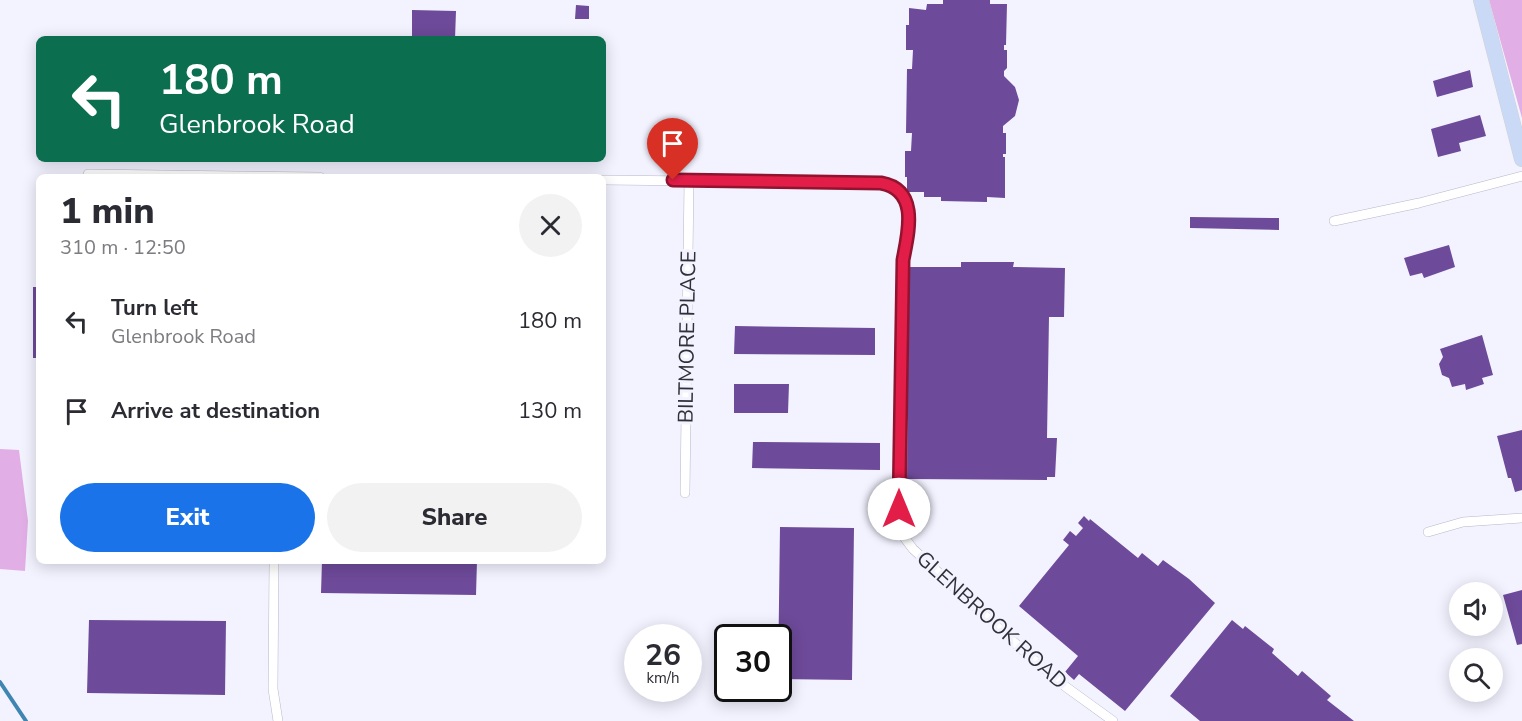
<!DOCTYPE html>
<meta charset="utf-8">
<style>
:root{--surface:#fff;--page:#f2f2f3;--text:#2b2b33;--muted:#7c7c81;--accent:#1a73e8}
body{margin:0;font-family:"Nunito Sans",sans-serif;background:var(--page);color:var(--text);height:100vh;display:flex;flex-direction:column;font-size:22px;white-space:nowrap}
*{box-sizing:border-box;margin:0}
p{font-size:20px;color:var(--muted)}
.icon{flex:none;width:33px;height:33px;fill:none;stroke:currentColor;stroke-width:2;stroke-linecap:round;stroke-linejoin:round}
.map{position:relative;flex:1;overflow:hidden}
.side{position:absolute;left:36px;top:174px;width:570px;height:390px;display:flex;flex-direction:column;background:var(--surface);border-radius:9px;box-shadow:0 3px 15px #0003}
.side>*{flex:none}
.hud{position:absolute;left:36px;top:36px;width:570px;height:126px;border-radius:9px;box-shadow:0 3px 15px #0003;background:#0b6e4f;color:#fff;overflow:hidden}
.controls{position:absolute;left:1449px;top:582px;display:grid;gap:12px}
.controls a{display:grid;place-items:center;width:54px;height:54px;border-radius:50%;background:var(--surface);box-shadow:0 3px 15px #0003;font-size:30px}
.speed{position:absolute;left:624px;top:624px;display:flex;gap:12px;font-size:30px;font-weight:700;text-align:center}
.speed>*{display:grid;place-content:center;width:78px;height:78px;border-radius:50%;background:var(--surface);box-shadow:0 3px 15px #0003;line-height:1}
.speed small{font-size:15px;font-weight:400}
.speed .limit{border:3px solid #111;border-radius:9px;background:#fff;color:#111}
.pin{position:absolute;display:grid;place-items:center;width:51px;height:51px;color:#fff;margin:-62px -26px;border-radius:50% 50% 50% 0;rotate:-45deg;box-shadow:0 0 6px #0007}
.pin .icon{rotate:45deg}
.me{position:absolute;width:66px;margin:-33px;rotate:0deg;stroke-linejoin:round;filter:drop-shadow(0 0 4px #0008)}
.turn{display:flex;align-items:center;gap:21px;height:126px;padding:0 24px;font-size:27px}
.turn .icon{width:78px;height:78px;stroke-width:2.5}
.turn b{display:block;font-size:42px;line-height:51px}
.round{display:grid;place-items:center;flex:none;width:63px;height:63px;border-radius:32px;background:var(--page)}
.head{display:flex;align-items:center;justify-content:space-between;height:102px;padding:0 24px}
h1{font-size:36px;font-weight:800;line-height:45px}
.action{display:flex;gap:12px;margin-top:auto;padding:12px 24px}
.action a{flex:1;height:69px;border-radius:36px;background:var(--accent);color:#fff;font-size:24px;font-weight:800;line-height:69px;text-align:center}
.action a+a{background:var(--page);color:var(--text)}
ul{padding:0;list-style:none}
li{display:flex;align-items:center;gap:18px;height:90px;padding:0 24px}
li div{flex:1}
li b{display:block;font-size:22px}
li em{font-style:normal}
.map>svg:first-child{display:block}
</style>
<div class="map">
<svg width="1522" height="721" viewBox="0 0 1522 721">
<rect width="100%" height="100%" fill="#f2f3ff"/>
<path fill="#e1afe5" d="M1489,0H1522V118Z
M0,449L19,450L28,521L25,571L0,569Z"/>
<g fill="none" stroke-linecap="round" stroke-linejoin="round">
<path stroke="#4084b2" stroke-width="4" d="M0,682L26,721"/>
</g>
<path fill="#6e4a9a" d="M943,0H990V4H1007L1006,45H1004V50H1007V68L1004,71V76L1015,87L1019,100L1015,116L1003,126V133H1006V154H1003V157H1005V198L987,197V202L941,201V197H924V192H907V177H905V151H911L912,133H906L907,69H912L913,50H906V25H909V8L926,10L927,4H943Z
M576,5L589,6V19H575Z
M412,10L456,11L455,39H412Z
M1470,70L1473,87L1437,97L1433,81Z
M1480,115L1486,136L1459,143L1461,151L1438,157L1431,129Z
M1190,217L1279,218V230L1190,228Z
M1449,245L1455,267L1424,278L1422,273L1410,276L1404,258Z
M961,262H1014L1013,267L1065,268L1064,317H1049L1047,438H1057L1055,477H1047V480L907,479L909,267H961Z
M33,287H39V358H33Z
M735,326L875,328V355L734,354Z
M1482,335L1493,375L1482,378L1484,384L1466,390L1465,384L1452,387L1449,378L1442,375L1439,364L1443,357L1440,349Z
M734,384H789L788,413H734Z
M1522,430V490L1515,492L1511,478H1508L1497,436Z
M753,442L880,443V470L752,468Z
M1084,516L1089,521L1090,519L1138,558L1142,553L1158,566L1163,560L1189,579L1215,603L1125,711L1079,674L1074,680L1065,672L1078,656L1019,606L1069,545L1063,540L1070,531L1076,536L1083,528L1078,523Z
M780,527L854,528L852,680L778,679Z
M322,561H477L476,595L321,593Z
M1522,590V644L1517,645L1503,595Z
M89,620L226,621L225,695L87,693Z
M1232,620L1243,629L1245,626L1274,649L1272,653L1298,676L1302,671L1331,696L1327,700L1354,721H1200L1170,696Z"/>
<g fill="none" stroke-linecap="round" stroke-linejoin="round">
<defs>
<path id="minor" d="M88,174L320,177
M603,180L881,183C920,189 908,234 903,260L899,525L904,537L913,549L1028,655L1066,687L1113,721
M1334,221L1419,203L1522,176
M685,493L689,180
M1428,532L1463,522L1522,518
M274,561L273,689L278,721"/>
<path id="primary" d="M1481,0L1522,159"/>
</defs>
<use href="#minor" stroke="#b6b8ca" stroke-width="10"/>
<use href="#primary" stroke="#d1d1d3" stroke-width="16"/>
<use href="#minor" stroke="#fff" stroke-width="9"/>
<use href="#primary" stroke="#cadaf6" stroke-width="15"/>
</g>
<g fill="none" stroke-linecap="round" stroke-linejoin="round">
<defs>
<path id="route" d="M673,180L881,183C920,190 908,233 903,260L899,509"/>
</defs>
<use href="#route" stroke="#92132f" stroke-width="15"/>
<use href="#route" stroke="#e11d48" stroke-width="10"/>
</g>
<g text-anchor="middle" stroke-width="6" stroke-linejoin="round" paint-order="stroke">
<g font-size="21" fill="#303038" stroke="#f2f3ff">
<text transform="translate(687 337) rotate(-89)" y="7">BILTMORE PLACE</text>
<text transform="translate(992 620) rotate(42)" y="7">GLENBROOK ROAD</text>
</g>
</g>
</svg>
<div class="controls">
<a><svg class="icon" aria-label="sound" viewBox="0 0 24 24"><path d="M4 9h4l5-4v14l-5-4H4zM17 9q2 3 0 6"/></svg></a>
<a><svg class="icon" aria-label="search" viewBox="0 0 24 24"><circle cx="10" cy="10" r="6"/><path d="M15 15l6 6"/></svg></a>
</div>
<div class="speed"><div>26<small>km/h</small></div><div class="limit">30</div></div>
<div class="pin" style="left:673px;top:180px;background:#d93025"><svg class="icon" aria-label="arrive" viewBox="0 0 24 24"><path d="M6 21V4h12l-3 4 3 4H6"/></svg></div>
<svg class="me" style="left:899px;top:509px" viewBox="-20 -20 40 40"><circle r="19" fill="#fff"/><path d="M0-13L10 11 0 6-10 11z" fill="#e11d48"/></svg>
<div class="hud">
<div class="turn"><svg class="icon" aria-label="left" viewBox="0 0 24 24"><path d="M17 20v-9H6M10 6l-5 5 5 5"/></svg><div><b>180 m</b>Glenbrook Road</div></div>
</div>
<section class="side">
<div class="head"><div><h1>1 min</h1><p>310 m · 12:50</p></div><a class="round"><svg class="icon" aria-label="close" viewBox="0 0 24 24"><path d="M6 6l12 12M18 6L6 18"/></svg></a></div>
<ul>
<li><svg class="icon" aria-label="left" viewBox="0 0 24 24"><path d="M17 20v-9H6M10 6l-5 5 5 5"/></svg><div><b>Turn left</b><p>Glenbrook Road</p></div><em>180 m</em></li>
<li><svg class="icon" aria-label="arrive" viewBox="0 0 24 24"><path d="M6 21V4h12l-3 4 3 4H6"/></svg><div><b>Arrive at destination</b></div><em>130 m</em></li>
</ul>
<div class="action"><a>Exit</a><a>Share</a></div>
</section>
</div>
